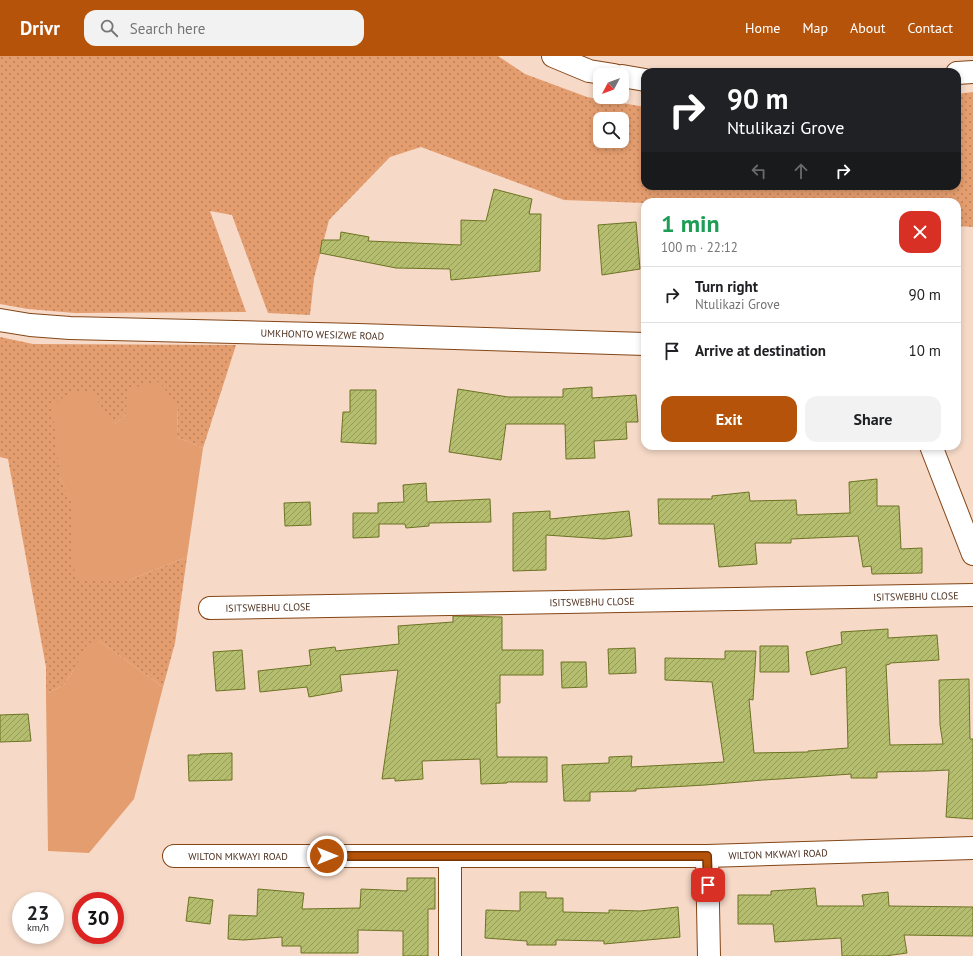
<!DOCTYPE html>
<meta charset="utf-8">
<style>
:root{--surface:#fff;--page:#f2f2f2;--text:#202124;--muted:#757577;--line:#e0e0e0;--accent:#b45309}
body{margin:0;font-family:"PT Sans",sans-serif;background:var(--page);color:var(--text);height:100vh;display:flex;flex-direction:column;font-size:15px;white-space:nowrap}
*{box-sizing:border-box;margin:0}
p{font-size:13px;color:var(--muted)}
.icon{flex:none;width:22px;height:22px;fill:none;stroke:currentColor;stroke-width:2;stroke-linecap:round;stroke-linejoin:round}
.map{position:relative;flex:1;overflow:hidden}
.drawer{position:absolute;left:641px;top:142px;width:320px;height:252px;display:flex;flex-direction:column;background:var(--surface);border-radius:12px;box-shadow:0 2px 6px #0003}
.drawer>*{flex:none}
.banner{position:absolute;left:641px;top:12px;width:320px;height:122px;border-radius:12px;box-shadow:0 2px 6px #0003;background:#202124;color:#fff;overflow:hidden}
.needle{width:26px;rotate:229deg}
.tools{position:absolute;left:593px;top:12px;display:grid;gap:8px}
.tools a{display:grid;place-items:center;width:36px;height:36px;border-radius:8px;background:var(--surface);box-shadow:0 2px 6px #0003;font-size:20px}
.speed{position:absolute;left:12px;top:836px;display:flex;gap:8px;font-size:20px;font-weight:700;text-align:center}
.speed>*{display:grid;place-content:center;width:52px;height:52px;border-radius:50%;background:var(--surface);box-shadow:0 2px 6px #0003;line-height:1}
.speed small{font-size:10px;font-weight:400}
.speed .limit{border:6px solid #d22;background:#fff;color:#111}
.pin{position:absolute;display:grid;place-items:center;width:34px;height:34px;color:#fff;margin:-17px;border-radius:8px;box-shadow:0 2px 6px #0006}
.me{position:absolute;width:44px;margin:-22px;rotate:90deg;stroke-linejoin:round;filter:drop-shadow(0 0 3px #0008)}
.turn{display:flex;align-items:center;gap:14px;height:84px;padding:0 20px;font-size:18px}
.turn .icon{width:52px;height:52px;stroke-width:2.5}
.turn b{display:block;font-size:28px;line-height:34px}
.lanes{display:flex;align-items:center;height:38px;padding:0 20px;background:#0003;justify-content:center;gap:20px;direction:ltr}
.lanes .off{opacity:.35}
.round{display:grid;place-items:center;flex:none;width:42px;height:42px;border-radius:12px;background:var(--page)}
.headline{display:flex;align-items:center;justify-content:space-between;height:68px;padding:0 20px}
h1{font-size:24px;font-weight:600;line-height:30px;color:#1e9e55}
.action{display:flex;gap:8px;margin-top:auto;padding:8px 20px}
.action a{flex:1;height:46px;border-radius:12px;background:var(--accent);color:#fff;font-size:16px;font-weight:600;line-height:46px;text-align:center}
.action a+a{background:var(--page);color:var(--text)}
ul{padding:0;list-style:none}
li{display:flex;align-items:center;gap:12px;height:56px;padding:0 20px;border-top:1px solid var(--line)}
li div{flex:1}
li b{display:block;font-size:15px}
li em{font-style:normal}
header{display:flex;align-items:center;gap:24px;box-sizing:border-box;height:56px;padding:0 20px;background:var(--accent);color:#fff}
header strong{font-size:19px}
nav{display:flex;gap:22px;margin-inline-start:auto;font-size:14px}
.search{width:280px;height:36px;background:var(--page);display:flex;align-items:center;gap:10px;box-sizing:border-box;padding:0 14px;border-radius:12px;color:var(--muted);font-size:15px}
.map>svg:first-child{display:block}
</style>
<header>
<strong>Drivr</strong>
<div class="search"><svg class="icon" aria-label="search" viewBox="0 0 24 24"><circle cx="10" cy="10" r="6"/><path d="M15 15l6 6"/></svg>Search here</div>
<nav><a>Home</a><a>Map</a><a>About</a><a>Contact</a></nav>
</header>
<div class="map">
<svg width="973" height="900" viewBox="0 0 973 900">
<defs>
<pattern id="grass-dots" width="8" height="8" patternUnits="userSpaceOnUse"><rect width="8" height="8" fill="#e49d6e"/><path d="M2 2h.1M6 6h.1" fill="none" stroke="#bb805a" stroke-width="1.8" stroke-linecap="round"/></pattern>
<pattern id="building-hatch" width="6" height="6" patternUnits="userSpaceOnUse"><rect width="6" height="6" fill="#b5be6f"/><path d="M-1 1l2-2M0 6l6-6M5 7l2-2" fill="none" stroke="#959b5a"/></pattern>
</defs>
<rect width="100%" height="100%" fill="#f6d9c7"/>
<path fill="url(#grass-dots)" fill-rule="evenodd" d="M0,0H498L525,18L587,41L645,51V130H957V38L973,36V171L957,170V146H865L864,145L856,146H645V147L564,144L421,91L390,101L329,164L314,222L310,259L268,257L232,159L210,155L246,256L75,257L28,253L0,248ZM600,63H622V85H600Z
M0,281L33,288L236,289L203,392L177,381L178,350L126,358L114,369L60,422L73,449V512L129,524L187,501L175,587L163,631L99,585L73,615L64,629L46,638V611L8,403L0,401Z"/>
<path fill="#e49d6e" d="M159,326L178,350L177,381L203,392L187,501L129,524H80L73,512V450L60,422L52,350L69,337L91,335L114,369L126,358L127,333Z
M99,585L163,631L134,743L89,797L48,795L46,638L64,629L73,615L88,587Z"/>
<path fill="url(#building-hatch)" stroke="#6d7323" d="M494,133L532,143L529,158H541L540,215L451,224L450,213L396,212L320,197L322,184H340L341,176L369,181L368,185L461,189V164L486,165Z
M636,166L640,213L602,219L598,169Z
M592,331V342L636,339L638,366H626L627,383L594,385L595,402L566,403L565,368H506L501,404L449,396L458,333L508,341H563V333Z
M350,334H376V388L341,386L343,356H350Z
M877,423V450H899L901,493L922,492V517L872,518L871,510L863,511L858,480L791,483V487H755L757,508L719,511L714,468H659L658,443H712V440L749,436L750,445L796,444L797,459L850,457L849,426Z
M426,427L427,446L490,443L491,466L429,467V470L406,472L405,468H379V481L353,482V457H378V447L404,446L403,429Z
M310,446L311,469L285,470L284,447Z
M550,455V463L629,455L632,480L604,483L546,479V514L513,515V457Z
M453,560L502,561V594H543V619H500V647H496L497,701H547V726H507V727L481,728L480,703L422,705L423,723L395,725V722L382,723L398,614L340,619L342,635L309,641L307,631L260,636L258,615L311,609L309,594L335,591L336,595L399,588L398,570L453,566Z
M888,573V582L937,579L939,604L890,607V608L886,609L890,689L943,688L940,669L939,624L969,623L970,683H973V763L946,761L949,714L928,715L877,716V722H851V718L780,723L763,724L705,729L636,733V735L590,736V745H564L562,709L609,707V701L632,700L631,711L724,706L712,626L665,624V602L725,603V595H756L753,644L749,643L754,697L808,696V695L848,692L846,611L811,619L806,596L842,588L841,576Z
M760,590H788L789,616H760Z
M635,592L636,617L609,618L608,593Z
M242,594L245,633L216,635L213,596Z
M561,606H586L587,631L562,632Z
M28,658L31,685L0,686V659Z
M232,697V724L189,725L188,699H200V698Z
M407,822H435V853H428V900H403V875L358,874V897H301V890H282V881L244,884L228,883L229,859L257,860L258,833L304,837L302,853L360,852L361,833L407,835Z
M815,832L817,850H864L862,839L888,836L889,850L973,851V880L904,879L907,897L885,900H842L841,882L775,886L773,868H738V839H771V835Z
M520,836H546V842H563V856L609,857V854L640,855L678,851L680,881L604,888V885L556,884V889H527V885L485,882L486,854L520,855Z
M189,841L213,844L210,868L186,865Z"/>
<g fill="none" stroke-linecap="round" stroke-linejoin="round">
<defs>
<g id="street">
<path d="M553,0L589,15L614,19"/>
<path d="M957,17L973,16"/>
<path d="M622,20L645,24"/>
<path id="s1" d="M0,264L30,269L70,272L358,279L645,288"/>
<path d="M931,390L973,498"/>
<path id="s2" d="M210,552L973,539"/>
<path id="s3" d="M174,800H707L973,792"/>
<path d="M707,800L709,900"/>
<path d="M450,900V800"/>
</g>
</defs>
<use href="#street" stroke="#844617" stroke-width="24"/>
<use href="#street" stroke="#fff" stroke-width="22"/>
</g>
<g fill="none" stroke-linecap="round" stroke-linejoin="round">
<defs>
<path id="route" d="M327,800H707L708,829"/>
</defs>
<use href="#route" stroke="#753606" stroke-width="10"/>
<use href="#route" stroke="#b45309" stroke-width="7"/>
</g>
<g text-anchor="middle" stroke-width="4" stroke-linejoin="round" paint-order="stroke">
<g font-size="10" fill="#4a2e1c" stroke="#fff">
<text dy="4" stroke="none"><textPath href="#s1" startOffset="323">UMKHONTO WESIZWE ROAD</textPath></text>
<text dy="4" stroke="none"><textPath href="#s2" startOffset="706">ISITSWEBHU CLOSE</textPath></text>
<text dy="4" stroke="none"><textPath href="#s2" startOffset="382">ISITSWEBHU CLOSE</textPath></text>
<text dy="4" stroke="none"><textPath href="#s2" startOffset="58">ISITSWEBHU CLOSE</textPath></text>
<text dy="4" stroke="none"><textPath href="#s3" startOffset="604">WILTON MKWAYI ROAD</textPath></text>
<text dy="4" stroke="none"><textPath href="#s3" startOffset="64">WILTON MKWAYI ROAD</textPath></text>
</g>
</g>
</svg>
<div class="tools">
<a><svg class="needle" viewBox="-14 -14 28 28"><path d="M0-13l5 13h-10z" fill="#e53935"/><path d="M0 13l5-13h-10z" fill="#757577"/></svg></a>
<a><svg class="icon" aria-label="search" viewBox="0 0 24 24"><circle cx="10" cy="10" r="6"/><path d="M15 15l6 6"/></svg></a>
</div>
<div class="speed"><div>23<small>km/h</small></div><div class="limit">30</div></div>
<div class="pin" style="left:708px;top:829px;background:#d93025"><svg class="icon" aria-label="arrive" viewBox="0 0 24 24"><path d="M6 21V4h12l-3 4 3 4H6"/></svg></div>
<svg class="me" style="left:327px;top:800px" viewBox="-20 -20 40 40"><circle r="17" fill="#b45309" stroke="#fff" stroke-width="3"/><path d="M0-11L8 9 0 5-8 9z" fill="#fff"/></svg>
<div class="banner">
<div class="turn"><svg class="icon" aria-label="right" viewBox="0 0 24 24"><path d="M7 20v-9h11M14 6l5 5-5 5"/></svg><div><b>90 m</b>Ntulikazi Grove</div></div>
<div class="lanes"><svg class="icon off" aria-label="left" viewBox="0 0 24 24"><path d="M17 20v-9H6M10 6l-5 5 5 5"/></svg><svg class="icon off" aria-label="ahead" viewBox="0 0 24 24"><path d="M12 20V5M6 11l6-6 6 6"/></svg><svg class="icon" aria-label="right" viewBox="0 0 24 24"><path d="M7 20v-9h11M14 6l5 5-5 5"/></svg></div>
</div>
<section class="drawer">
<div class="headline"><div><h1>1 min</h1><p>100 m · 22:12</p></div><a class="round" style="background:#d93025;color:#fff"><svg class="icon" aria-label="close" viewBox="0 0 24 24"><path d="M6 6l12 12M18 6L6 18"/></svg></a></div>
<ul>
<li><svg class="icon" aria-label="right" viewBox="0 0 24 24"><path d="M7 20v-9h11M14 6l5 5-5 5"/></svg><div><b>Turn right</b><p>Ntulikazi Grove</p></div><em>90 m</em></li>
<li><svg class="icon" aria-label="arrive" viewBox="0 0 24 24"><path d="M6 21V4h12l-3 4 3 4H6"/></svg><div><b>Arrive at destination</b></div><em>10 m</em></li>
</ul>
<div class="action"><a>Exit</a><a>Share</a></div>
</section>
</div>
